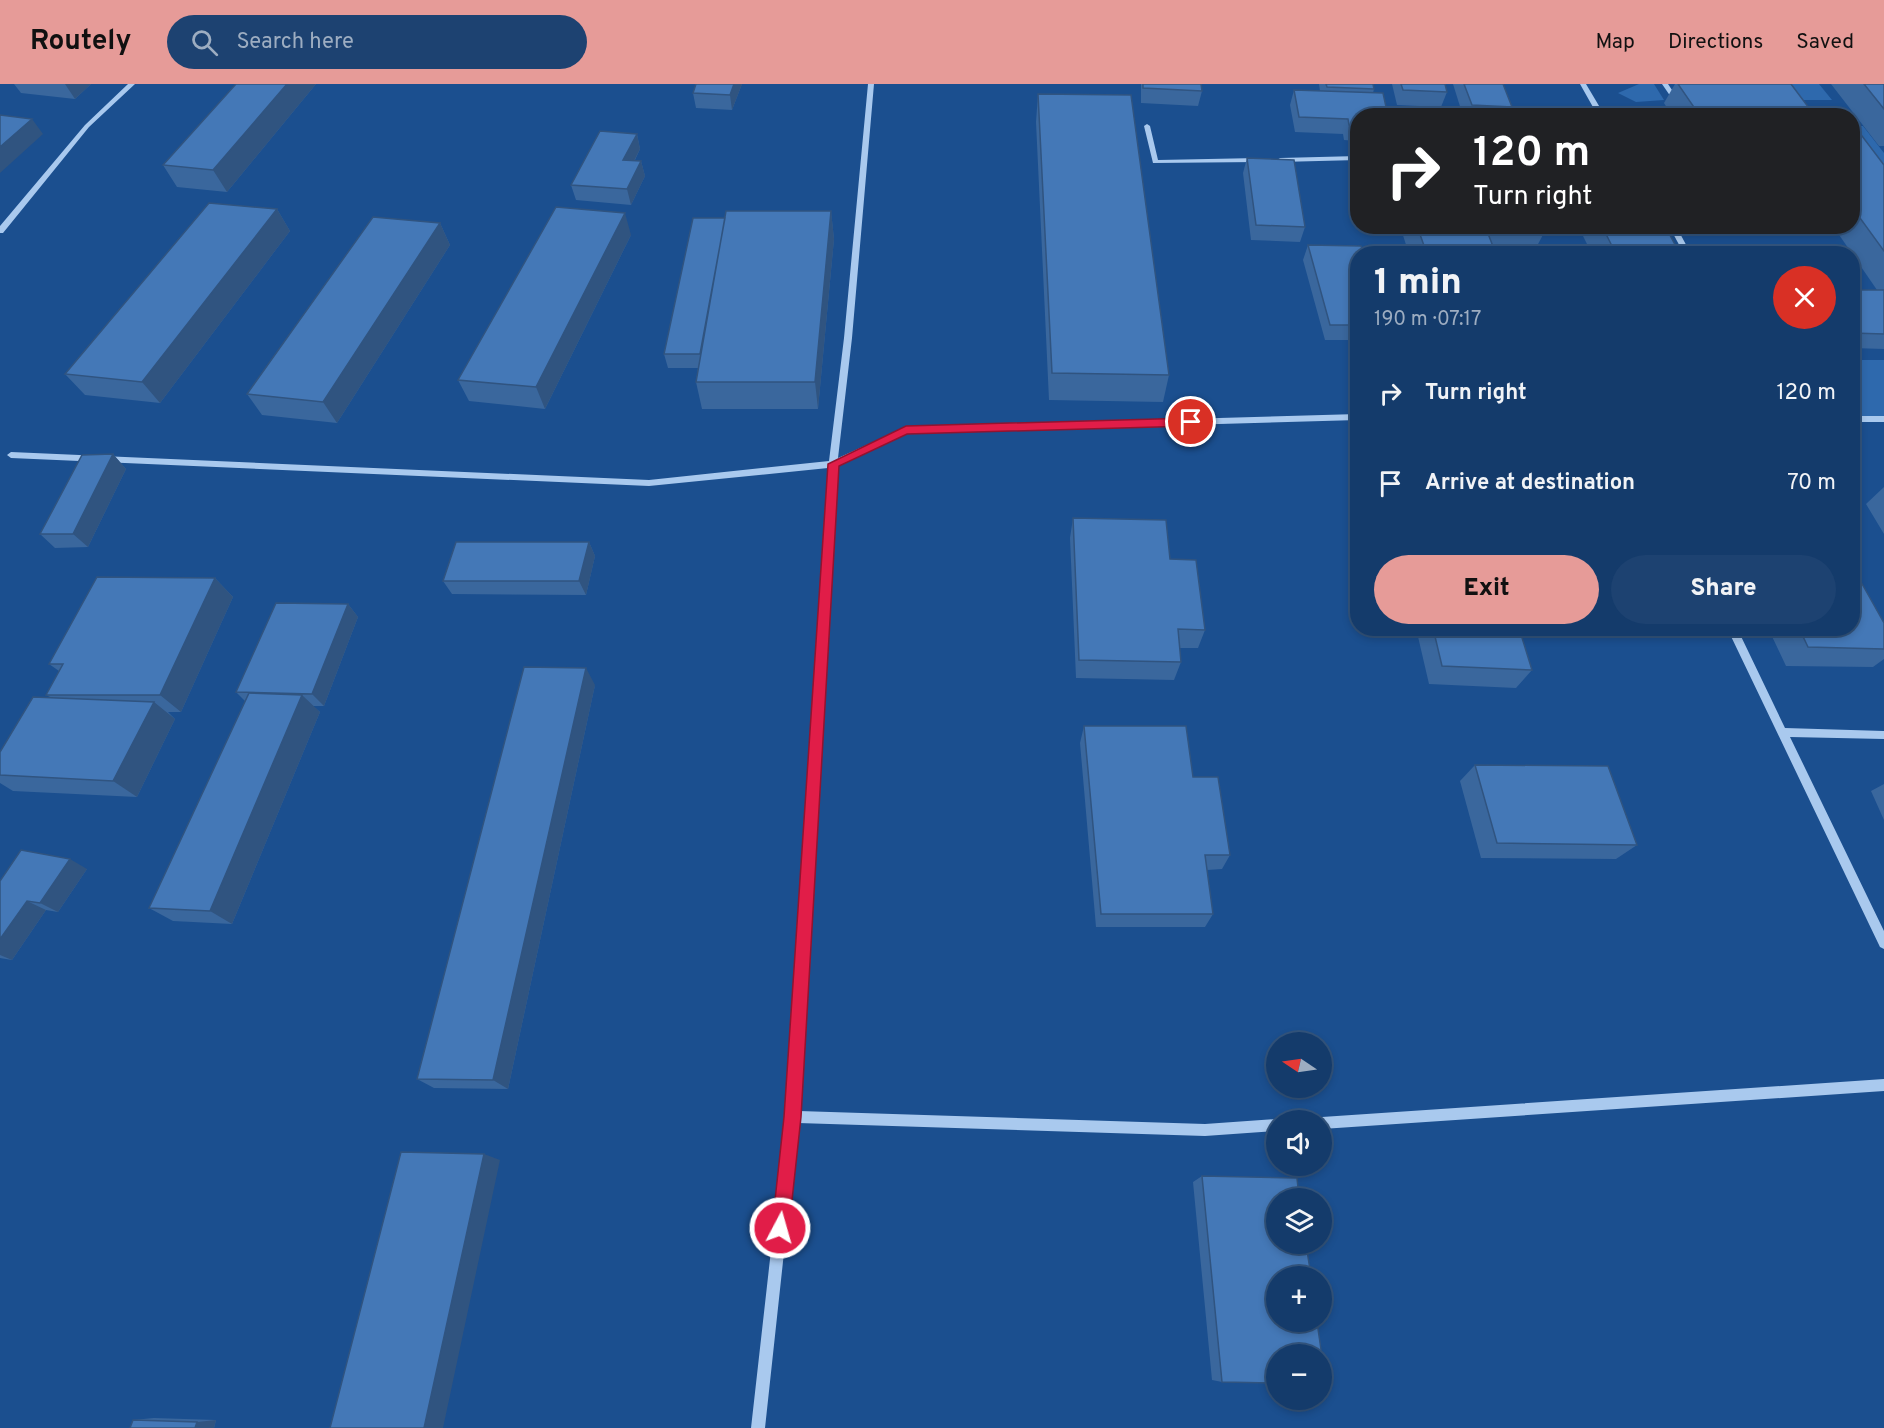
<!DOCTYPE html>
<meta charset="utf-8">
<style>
:root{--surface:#143b6b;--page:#1d4271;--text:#f1f3f6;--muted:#9dadc1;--line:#33557e;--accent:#e69b98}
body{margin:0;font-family:Overpass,sans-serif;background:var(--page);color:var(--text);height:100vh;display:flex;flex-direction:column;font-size:22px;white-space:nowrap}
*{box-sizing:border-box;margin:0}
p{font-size:20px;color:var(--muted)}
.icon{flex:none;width:33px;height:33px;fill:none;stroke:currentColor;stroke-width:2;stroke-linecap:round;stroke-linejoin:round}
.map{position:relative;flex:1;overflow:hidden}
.drawer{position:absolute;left:1350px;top:162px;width:510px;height:390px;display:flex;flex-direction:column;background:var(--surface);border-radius:24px;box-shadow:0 3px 9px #0003,0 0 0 2px var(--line)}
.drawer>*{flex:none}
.hud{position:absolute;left:1350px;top:24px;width:510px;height:126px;border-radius:24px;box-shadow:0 3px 9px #0003,0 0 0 2px var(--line);background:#202124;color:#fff;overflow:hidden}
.needle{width:39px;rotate:283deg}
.fabs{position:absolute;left:1266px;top:948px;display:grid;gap:12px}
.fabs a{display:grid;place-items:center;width:66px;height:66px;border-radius:50%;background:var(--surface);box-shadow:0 3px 9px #0003,0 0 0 2px var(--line);font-size:30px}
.pin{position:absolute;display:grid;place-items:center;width:51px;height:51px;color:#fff;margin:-26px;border:3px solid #fff;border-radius:50%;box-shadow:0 2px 6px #0007}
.me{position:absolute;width:66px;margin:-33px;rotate:6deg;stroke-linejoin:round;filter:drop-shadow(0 0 4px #0008)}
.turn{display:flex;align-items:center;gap:21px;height:126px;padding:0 24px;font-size:27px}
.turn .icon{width:78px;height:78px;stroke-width:2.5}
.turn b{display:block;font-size:42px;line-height:51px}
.round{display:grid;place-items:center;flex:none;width:63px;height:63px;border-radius:32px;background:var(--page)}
.overview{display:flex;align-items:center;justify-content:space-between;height:102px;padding:0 24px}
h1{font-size:36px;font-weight:800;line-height:45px}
.primary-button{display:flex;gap:12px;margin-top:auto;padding:12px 24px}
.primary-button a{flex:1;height:69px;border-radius:36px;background:var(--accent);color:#111;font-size:24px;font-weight:800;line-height:69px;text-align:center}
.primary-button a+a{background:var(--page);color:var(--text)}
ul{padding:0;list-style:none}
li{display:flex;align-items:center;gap:18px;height:90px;padding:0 24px}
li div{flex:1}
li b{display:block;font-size:22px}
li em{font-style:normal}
header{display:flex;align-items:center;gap:36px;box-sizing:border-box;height:84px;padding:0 30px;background:var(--accent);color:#111}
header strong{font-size:28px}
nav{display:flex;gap:33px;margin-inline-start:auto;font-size:21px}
.search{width:420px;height:54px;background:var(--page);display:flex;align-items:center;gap:15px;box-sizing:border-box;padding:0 21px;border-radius:33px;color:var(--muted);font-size:22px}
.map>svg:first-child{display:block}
</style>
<header>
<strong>Routely</strong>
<div class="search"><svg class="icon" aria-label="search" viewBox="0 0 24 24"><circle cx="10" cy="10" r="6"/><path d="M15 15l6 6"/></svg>Search here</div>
<nav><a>Map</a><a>Directions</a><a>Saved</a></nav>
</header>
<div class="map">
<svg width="1884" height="1344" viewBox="0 0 1884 1344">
<rect width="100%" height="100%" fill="#1b4f8f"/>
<path fill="#2e69ad" d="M1639,0H1654L1664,16L1636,18L1618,9Z
M1751,0H1819L1832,16H1797Z
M1852,42H1863L1884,69V127L1853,85Z
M1853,276H1884V335H1858L1853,327Z"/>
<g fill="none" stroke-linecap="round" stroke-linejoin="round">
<path fill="#a9c9ee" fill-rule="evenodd" d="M128,0H135L89,43L3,149H0V142L85,41Z
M868,0H874L852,254L838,374L906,343L1358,330V336L907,349L837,382L799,1027L1205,1040L1276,1035L1280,1036H1276V1047L1205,1052L798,1039L765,1344H751L786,1033L828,384L649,402L11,374L7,371L11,368L649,396L829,377L844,254Z
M1580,0H1586L1605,32H1598Z
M1662,0H1668L1678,15L1677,16H1673Z
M1147,40L1150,42L1158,76L1258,74L1261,76L1258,78L1153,79L1144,42Z
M1358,72V76L1280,78L1277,76L1280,74Z
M1669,142H1676L1691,170H1684Z
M1852,332H1884V338H1852Z
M1727,544H1737L1785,644L1884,647V655L1790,653L1884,847V865L1880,863Z
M1884,995V1007L1322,1045V1036H1317L1322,1033Z"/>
</g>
<path fill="#3a679d" d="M14,0H91L75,15L21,9Z
M236,0H316L227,108L177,103L163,81Z
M742,0L732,26L696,24L693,9Z
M1141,0H1201L1202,7L1198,22L1141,19Z
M1319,0H1373L1374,5L1373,9L1358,32V57L1344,56L1343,50L1295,48L1290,21L1294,6L1320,7Z
M1392,0H1445L1447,8L1441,23L1397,21Z
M1453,0H1503L1512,23L1508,32H1463Z
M1675,0H1791L1815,32H1672L1664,19Z
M1831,0H1884V62H1879Z
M1038,10L1169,291L1163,318L1049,316L1036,38Z
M1852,48L1884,81V265L1852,264V206H1877L1833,142H1852Z
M637,50L640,65L635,76L641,77L645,92L631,121L576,116L571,101Z
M1247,74L1305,143L1300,158L1251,156L1243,89Z
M277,125L290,147L160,319L85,311L65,290Z
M831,127L834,155L818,325H702L696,298L698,284H668L664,270L725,134Z
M440,139L450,161L337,339L262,331L247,310Z
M1400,142H1543L1545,147L1537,162L1493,161L1496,170H1409Z
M1578,142H1665L1680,170H1592Z
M631,151L545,325L469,317L458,296Z
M1308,161L1358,170V256H1325L1303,176Z
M113,370L126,385L88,463L55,464L40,450Z
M1884,403V450L1866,420Z
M1073,434L1170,475L1205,546L1198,564H1179L1181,578L1174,596L1076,594L1070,454Z
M589,458L595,472L586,511L452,510L443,497Z
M215,494L233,513L181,628H168L175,635L137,713L13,707L0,699V668L50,613L46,611L59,587L49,580Z
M348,520L358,533L324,622H313L320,628L232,840L173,837L149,824L245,617L236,608Z
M1884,539V575L1873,583L1786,582L1768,544H1852Z
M1416,544H1519L1532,586L1516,604L1429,600Z
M595,601L508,1005L434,1004L417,995Z
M1084,642L1193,693L1230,771L1222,785L1207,786L1213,830L1205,843H1096L1080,659Z
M1475,681L1637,761L1616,775L1481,774L1460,697Z
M1884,700V736L1871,707Z
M87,785L58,828L46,826L12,876L0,874V797Z
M1202,1092L1222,1298L1212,1296L1193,1098Z
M154,1334L216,1336L214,1344L133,1336Z"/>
<path fill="#305480" d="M65,0H91L75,15Z
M287,0H316L227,108L213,86Z
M734,0H742L732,26L730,11Z
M32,35L43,50L0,89V63Z
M637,50L640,65L627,91L623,76Z
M641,77L645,92L631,121L627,105Z
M277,125L290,147L160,319L142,298Z
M831,127L834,155L818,325L815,298Z
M625,129L631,151L545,325L536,303Z
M440,139L450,161L337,339L323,318Z
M113,370L126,385L88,463L73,450Z
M589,458L595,472L586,511L579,497Z
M215,494L233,513L181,628L160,611Z
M348,520L358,533L324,622L312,610Z
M586,584L595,601L508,1005L493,996Z
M302,611L320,628L232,840L210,827Z
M154,618L175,635L137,713L113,697Z
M70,775L87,785L58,828L40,819Z
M27,817L46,826L12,876L0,871V855Z
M484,1070L500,1076L443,1344H424Z
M216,1336L214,1344H195L197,1338Z"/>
<path fill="#4478b7" stroke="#305480" stroke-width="1.5" d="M236,0H287L213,86L163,81Z
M696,0H734L730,11L693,9Z
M1143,0H1201L1202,7L1143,4Z
M1326,0H1373L1374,5L1327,3Z
M1401,0H1445L1447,8L1403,6Z
M1464,0H1503L1512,23L1472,21Z
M1678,0H1791L1815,32H1700Z
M1864,0H1884V25Z
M1294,6L1383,9L1388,32H1358V41H1349L1348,35L1299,33Z
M1038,10L1131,11L1169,291L1052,289Z
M0,31L32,35L0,63Z
M600,47L637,50L623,76L641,77L627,105L571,101Z
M1852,48H1859L1884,81V167L1852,123Z
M1247,74L1294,76L1305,143L1256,141Z
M209,119L277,125L142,298L65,290Z
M556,123L625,129L536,303L458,296Z
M726,127H831L815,298H696Z
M373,133L440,139L323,318L247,310Z
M693,134H725L700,270H664Z
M1417,142H1485L1496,170H1427Z
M1495,142H1543L1545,147L1496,146Z
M1602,142H1665L1680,170H1616Z
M1308,161L1361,162L1364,170H1358V241H1330Z
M1852,206H1884V250L1852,249Z
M113,370L73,450H40L82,371Z
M1073,434L1166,436L1170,475L1196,476L1205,546L1178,545L1181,578L1079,576Z
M456,458H589L579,497H443Z
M1852,482L1884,539V565L1808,563L1799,544H1852Z
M97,493L215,494L160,611H46L63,580H49Z
M276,519L348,520L312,610L236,608Z
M1433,544H1519L1532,586L1442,582Z
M524,583L586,584L493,996L417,995Z
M249,609L302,611L210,827L149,824Z
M33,613L154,618L113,697L0,691V668Z
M1084,642H1186L1193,693H1218L1230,771H1205L1213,830H1101Z
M1475,681L1608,682L1637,761L1497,759Z
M21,766L70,775L40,819L27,817L0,855V797Z
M401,1068L484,1070L424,1344H330Z
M1202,1092L1297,1094L1299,1114H1276V1160H1306L1311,1192H1276V1238H1317L1326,1300H1322V1270H1276V1299L1222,1298Z
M133,1336L197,1338L195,1344H130Z"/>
<path fill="#e11d48" stroke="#92132f" stroke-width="1.5" d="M1191,334L1197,338L1191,342L907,350L839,382L801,1033L789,1144L786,1150L780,1153L774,1150L772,1144L784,1033L828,380L906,342Z"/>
</svg>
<div class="fabs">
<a><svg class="needle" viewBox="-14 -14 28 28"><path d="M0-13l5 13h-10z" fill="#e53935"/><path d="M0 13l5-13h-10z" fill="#9dadc1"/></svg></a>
<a><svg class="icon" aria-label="sound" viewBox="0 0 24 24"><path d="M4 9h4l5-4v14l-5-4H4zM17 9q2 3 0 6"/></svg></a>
<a><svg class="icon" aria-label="layers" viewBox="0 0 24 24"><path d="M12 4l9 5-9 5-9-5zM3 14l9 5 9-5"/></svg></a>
<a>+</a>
<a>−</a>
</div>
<div class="pin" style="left:1191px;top:338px;background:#d93025"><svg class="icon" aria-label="arrive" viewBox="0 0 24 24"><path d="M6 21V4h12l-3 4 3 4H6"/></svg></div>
<svg class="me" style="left:780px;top:1144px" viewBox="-20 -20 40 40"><circle r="17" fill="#e11d48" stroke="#fff" stroke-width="3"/><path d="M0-11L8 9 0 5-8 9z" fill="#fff"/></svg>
<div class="hud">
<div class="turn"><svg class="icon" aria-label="right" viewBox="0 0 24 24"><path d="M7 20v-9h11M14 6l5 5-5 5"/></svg><div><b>120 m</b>Turn right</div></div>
</div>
<section class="drawer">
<div class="overview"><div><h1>1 min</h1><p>190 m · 07:17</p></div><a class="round" style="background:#d93025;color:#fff"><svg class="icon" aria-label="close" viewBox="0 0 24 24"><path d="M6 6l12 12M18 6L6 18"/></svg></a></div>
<ul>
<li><svg class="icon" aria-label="right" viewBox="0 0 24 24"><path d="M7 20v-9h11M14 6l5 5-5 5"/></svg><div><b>Turn right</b></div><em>120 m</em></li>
<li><svg class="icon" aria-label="arrive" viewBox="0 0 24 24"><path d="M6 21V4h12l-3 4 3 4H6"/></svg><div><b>Arrive at destination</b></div><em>70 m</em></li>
</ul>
<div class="primary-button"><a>Exit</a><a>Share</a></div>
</section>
</div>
